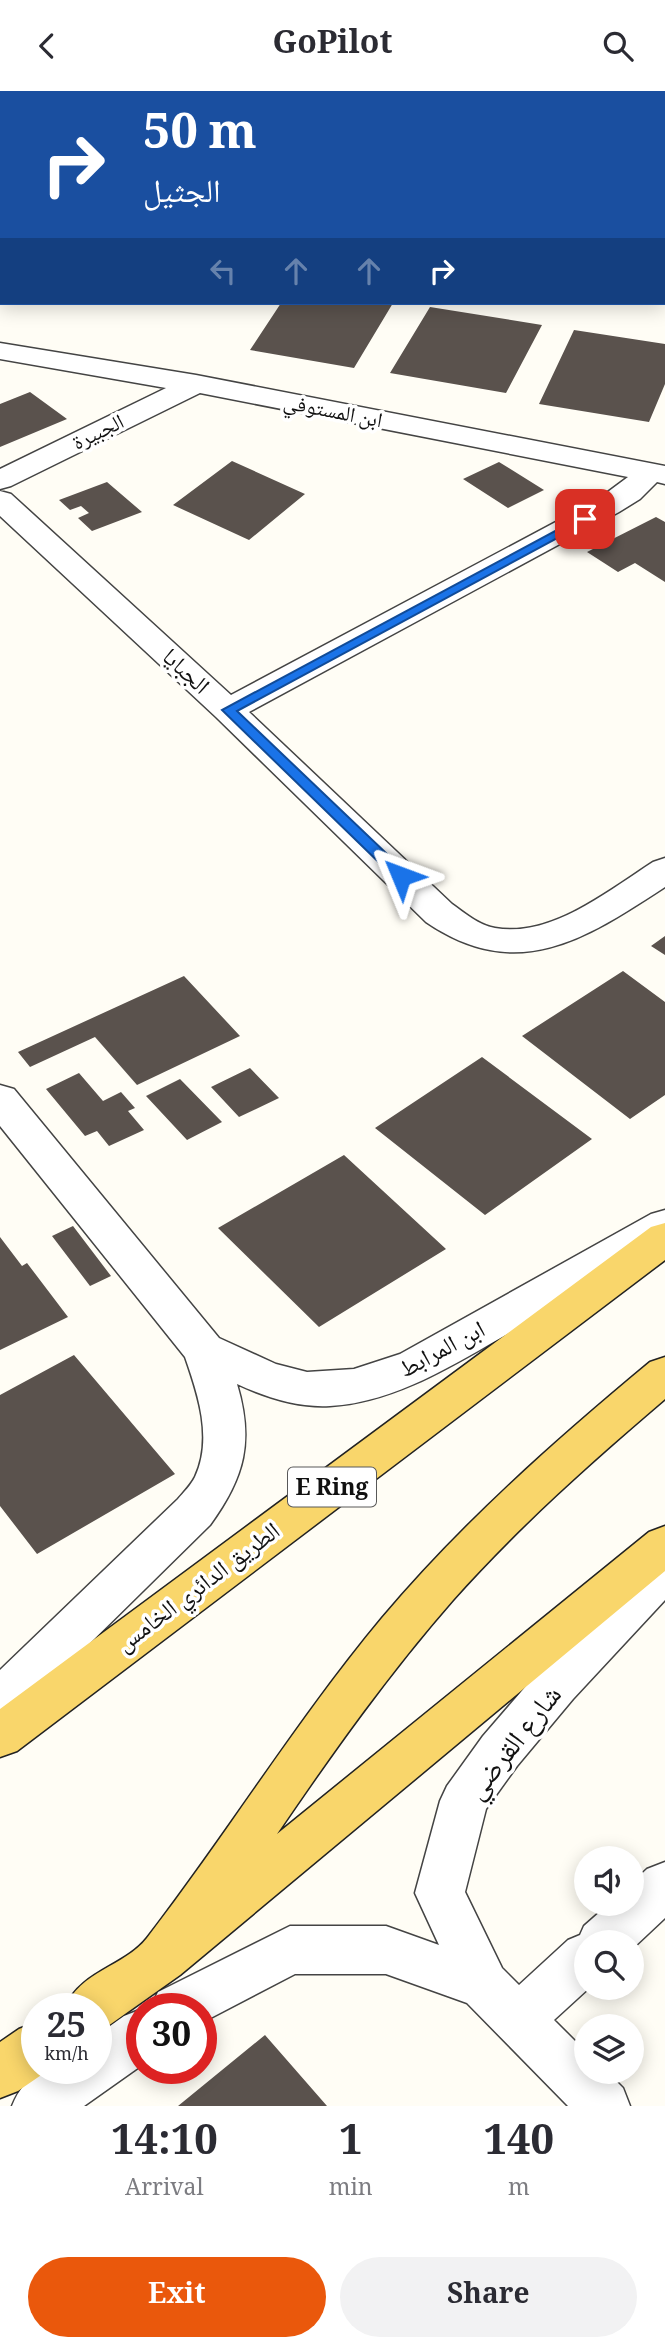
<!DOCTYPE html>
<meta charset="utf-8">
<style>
:root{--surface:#fff;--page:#f2f2f3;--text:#2b2b33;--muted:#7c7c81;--accent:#ea580c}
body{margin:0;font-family:Georgia,"Noto Naskh Arabic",serif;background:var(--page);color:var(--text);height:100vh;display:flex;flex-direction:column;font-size:26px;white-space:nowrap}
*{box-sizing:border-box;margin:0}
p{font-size:23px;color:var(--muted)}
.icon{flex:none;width:38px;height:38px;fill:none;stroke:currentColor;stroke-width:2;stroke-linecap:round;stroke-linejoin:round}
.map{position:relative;height:2015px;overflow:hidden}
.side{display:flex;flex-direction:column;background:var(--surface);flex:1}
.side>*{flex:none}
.guide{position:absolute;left:0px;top:0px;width:665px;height:214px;box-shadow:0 4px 18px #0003;background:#1a4fa0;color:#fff;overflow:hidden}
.tools{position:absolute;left:574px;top:1755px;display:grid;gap:14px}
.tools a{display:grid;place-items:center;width:70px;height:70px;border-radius:50%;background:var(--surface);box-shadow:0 4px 18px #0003;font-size:35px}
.speed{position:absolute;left:21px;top:1902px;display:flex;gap:14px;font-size:35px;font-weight:700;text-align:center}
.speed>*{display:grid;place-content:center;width:91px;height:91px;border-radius:50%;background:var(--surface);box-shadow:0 4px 18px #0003;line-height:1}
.speed small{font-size:18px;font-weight:400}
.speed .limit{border:10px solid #d22;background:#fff;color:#111}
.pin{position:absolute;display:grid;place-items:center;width:60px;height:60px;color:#fff;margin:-30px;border-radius:14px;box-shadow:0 4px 10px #0006}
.me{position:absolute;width:77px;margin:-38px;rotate:314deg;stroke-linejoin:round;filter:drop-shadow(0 0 5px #0008)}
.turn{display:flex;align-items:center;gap:24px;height:147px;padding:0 28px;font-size:32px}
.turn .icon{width:91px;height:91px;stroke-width:2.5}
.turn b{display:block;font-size:49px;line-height:60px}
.lanes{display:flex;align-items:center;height:66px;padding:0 28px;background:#0003;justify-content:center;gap:35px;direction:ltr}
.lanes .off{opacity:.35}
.eta{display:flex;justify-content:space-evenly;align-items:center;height:119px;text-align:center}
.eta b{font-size:42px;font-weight:700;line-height:49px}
.cta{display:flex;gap:14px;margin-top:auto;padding:14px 28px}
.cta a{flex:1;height:80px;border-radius:42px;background:var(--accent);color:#fff;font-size:28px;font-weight:700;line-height:80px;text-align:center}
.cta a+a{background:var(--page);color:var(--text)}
header{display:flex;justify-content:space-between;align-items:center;height:91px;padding:0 28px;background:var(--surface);font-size:32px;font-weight:700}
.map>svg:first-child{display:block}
</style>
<header><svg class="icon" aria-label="back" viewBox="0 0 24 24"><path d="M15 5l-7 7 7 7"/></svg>GoPilot<svg class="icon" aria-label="search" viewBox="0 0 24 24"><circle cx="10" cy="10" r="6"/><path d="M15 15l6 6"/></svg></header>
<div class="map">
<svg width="665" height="2015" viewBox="0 0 665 2015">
<rect width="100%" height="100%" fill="#fffdf5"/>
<path fill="#5a524d" d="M281,212H393L354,277L250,259Z
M430,216L542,234L506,302L390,282Z
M574,239L665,253V293L649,331L539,313Z
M30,301L67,328L0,356V313Z
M232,370L305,403L249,449L173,414Z
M499,371L544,399L508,417L463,388Z
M107,391L142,421L92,440L78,427L89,422L81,415L70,419L59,409Z
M656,426L665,431V491L635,472L618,481L587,461Z
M665,845V864L651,855Z
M623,880L665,911V1004L630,1028L522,945Z
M184,885L240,945L137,994L95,946L30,976L18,961Z
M482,966L592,1048L485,1124L375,1037Z
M250,977L279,1007L239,1026L211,996Z
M79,982L103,1010L121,1001L135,1017L128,1020L144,1039L109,1055L97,1040L85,1045L46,998Z
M180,988L222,1031L187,1049L146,1005Z
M344,1064L446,1158L319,1236L218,1137Z
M73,1135L111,1185L90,1195L52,1145Z
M0,1146L22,1175L27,1172L68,1226L0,1259Z
M74,1264L175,1383L37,1463L0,1415V1304Z
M265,1944L327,2015H178Z"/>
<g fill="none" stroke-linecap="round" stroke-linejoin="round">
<defs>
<path id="minor" d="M533,0H561L532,2Z
M0,127H2V143H0Z
M0,252L196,284L665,375V393L657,391L640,408L619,421L249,621L452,813C465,822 478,834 495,837C551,847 608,800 653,771L665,767V796C584,849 517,893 426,831L216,626L0,425V400L11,403L231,604L597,409L628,386L200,302L11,395L0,398V378L166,297L0,268Z
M0,994L14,998L219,1247L276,1273L307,1281L354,1278L400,1263L651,1123L665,1119V1153C615,1181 566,1209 516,1238C459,1270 398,1311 330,1315C298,1317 265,1306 237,1293C254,1350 245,1386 210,1434L17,1624L0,1630V1579L178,1408C184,1401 191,1394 195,1386C213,1348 198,1303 185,1266L0,1035Z
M665,1459V1509L573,1608L517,1675L486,1718L465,1801L502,1877L519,1894L568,1849L580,1844L584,1835L609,1813H632V1792L647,1778L665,1771V1827L632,1858V1852H586V1897H589L554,1929L586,1961V1981H607L623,1997L630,2015H568L467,1912L386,1883H295L201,1932V1918H150L158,1901L290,1835H386L439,1854L415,1802L440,1710L447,1695L483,1645L539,1580L649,1465Z
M142,1918V1974L84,2015H12C29,1973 57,1978 96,1978V1945L124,1925Z"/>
<path id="major" d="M0,23H2V37H0Z
M0,61L2,62V78L0,77Z
M663,123H665V139H663Z
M663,162H665V178H663Z
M665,1132V1169L17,1660L0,1666V1618L651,1136Z
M665,1266V1308C591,1371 518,1436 453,1509C389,1582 332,1662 277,1743L649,1441L665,1435V1480L180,1884L108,1935L96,1940V1918H64C81,1879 124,1876 147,1847C228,1742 297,1629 382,1527C462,1432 555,1350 650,1271Z
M37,1931V1978H50L18,2000L0,2007V1951L19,1938Z"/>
</defs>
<use href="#minor" stroke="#444" stroke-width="3"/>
<use href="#major" stroke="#222" stroke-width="3"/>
<path stroke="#333" stroke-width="3.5" stroke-dasharray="5 2.5" stroke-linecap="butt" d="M61,0L73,2
M241,0L249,2"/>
<use href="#minor" fill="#fff" fill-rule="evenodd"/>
<use href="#major" fill="#f9d66b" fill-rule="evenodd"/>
</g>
<path fill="#1a73e8" stroke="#114b97" stroke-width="2" d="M585,424L591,428L589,430L237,620L406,781L408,785L406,788H396L222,619Z"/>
<g text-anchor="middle" stroke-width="7" stroke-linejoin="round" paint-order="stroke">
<g font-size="21" fill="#111" stroke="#fff">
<text transform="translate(333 320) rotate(11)" y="7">ابن المستوفي</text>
<text transform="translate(98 341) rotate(-26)" y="7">الجبيرة</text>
</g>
<rect fill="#fff" stroke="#585858" stroke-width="2" x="288" y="1376.5" width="88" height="39" rx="5"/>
<g font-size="23" font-weight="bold" fill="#111">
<text x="332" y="1404">E Ring</text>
</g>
<g font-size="24" fill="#111" stroke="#fff">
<text transform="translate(186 580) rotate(43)" y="8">الجبايا</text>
<text transform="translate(442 1258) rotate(-28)" y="8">ابن المرابط</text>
<text transform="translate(198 1496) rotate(-37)" y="8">الطريق الدائري الخامس</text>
</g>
<g font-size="28" fill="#111" stroke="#fff">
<text transform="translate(513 1651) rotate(-52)" y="10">شارع القرضي</text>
</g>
</g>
</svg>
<div class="tools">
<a><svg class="icon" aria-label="sound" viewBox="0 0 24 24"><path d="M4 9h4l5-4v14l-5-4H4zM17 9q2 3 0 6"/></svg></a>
<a><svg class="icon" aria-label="search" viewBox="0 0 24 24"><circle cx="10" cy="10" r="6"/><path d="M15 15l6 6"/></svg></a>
<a><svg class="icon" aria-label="layers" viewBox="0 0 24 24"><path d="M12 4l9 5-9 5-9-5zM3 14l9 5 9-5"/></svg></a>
</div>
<div class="speed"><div>25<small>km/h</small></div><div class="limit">30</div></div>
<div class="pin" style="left:585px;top:428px;background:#d93025"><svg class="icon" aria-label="arrive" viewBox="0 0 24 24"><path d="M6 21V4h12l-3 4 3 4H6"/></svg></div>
<svg class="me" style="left:401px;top:785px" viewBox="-20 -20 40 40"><path d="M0-17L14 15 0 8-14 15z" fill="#1a73e8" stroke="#fff" stroke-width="4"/></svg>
<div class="guide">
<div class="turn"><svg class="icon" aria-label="right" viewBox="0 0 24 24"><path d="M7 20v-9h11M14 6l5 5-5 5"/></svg><div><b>50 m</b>الجثيل</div></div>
<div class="lanes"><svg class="icon off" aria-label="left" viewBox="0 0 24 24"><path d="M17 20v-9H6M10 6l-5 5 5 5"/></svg><svg class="icon off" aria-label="ahead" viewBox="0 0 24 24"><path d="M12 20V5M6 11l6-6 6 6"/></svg><svg class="icon off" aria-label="ahead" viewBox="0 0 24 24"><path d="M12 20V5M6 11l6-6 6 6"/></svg><svg class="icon" aria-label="right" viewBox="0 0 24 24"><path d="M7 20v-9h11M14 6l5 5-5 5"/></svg></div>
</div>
</div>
<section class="side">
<div class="eta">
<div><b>14:10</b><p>Arrival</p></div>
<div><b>1</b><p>min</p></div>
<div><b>140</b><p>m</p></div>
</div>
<div class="cta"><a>Exit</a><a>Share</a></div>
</section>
